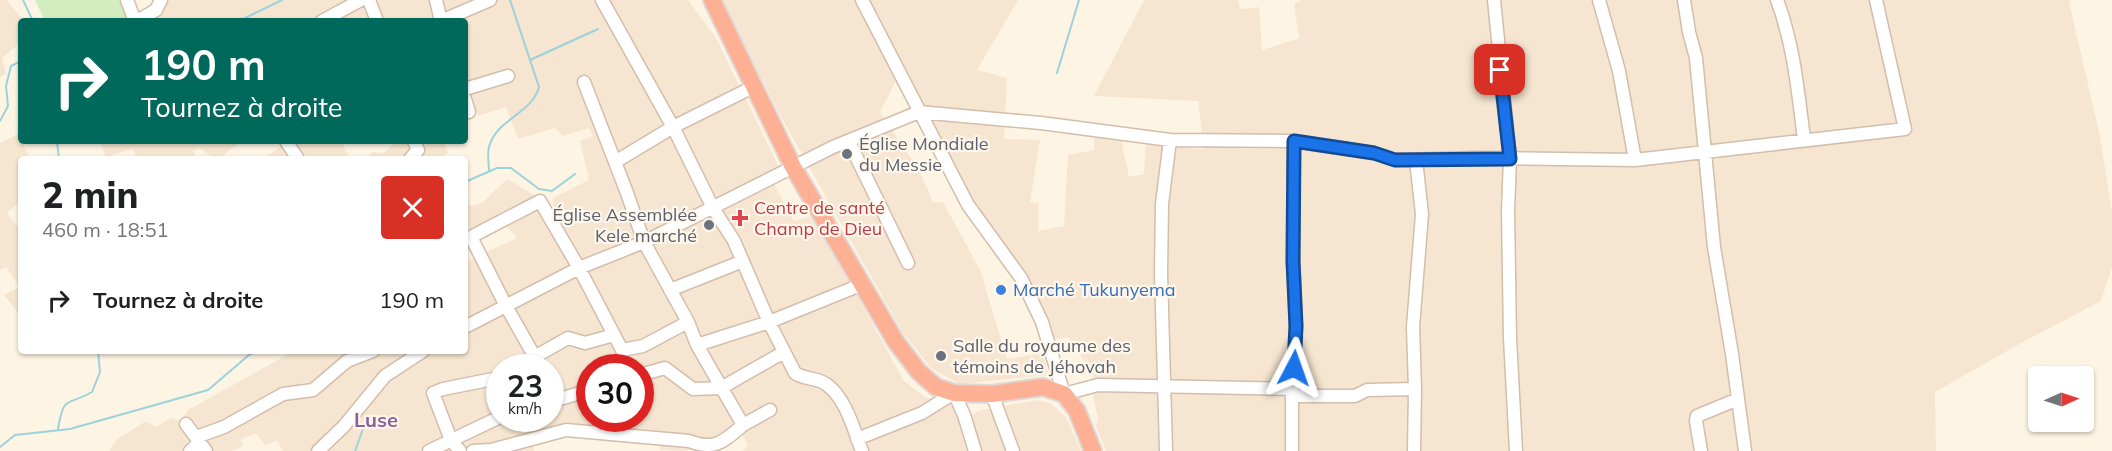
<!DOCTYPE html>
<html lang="fr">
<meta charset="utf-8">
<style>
:root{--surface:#fff;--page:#f2f2f2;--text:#202124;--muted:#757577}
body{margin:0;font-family:Mulish,sans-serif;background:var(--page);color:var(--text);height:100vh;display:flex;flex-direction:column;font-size:22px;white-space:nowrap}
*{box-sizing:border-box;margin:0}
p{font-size:20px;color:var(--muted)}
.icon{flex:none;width:33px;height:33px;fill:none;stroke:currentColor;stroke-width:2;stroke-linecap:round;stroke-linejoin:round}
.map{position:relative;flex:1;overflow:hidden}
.sheet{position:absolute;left:18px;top:156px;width:450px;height:198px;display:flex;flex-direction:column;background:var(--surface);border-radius:6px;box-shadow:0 2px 4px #0004}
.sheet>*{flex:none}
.hud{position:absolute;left:18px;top:18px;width:450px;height:126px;border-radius:6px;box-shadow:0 2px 4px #0004;background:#00695c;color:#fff;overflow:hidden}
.needle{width:39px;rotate:87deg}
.tools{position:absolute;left:2028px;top:366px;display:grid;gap:12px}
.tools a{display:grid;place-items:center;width:66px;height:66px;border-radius:6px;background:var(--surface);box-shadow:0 2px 4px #0004;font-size:30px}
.speed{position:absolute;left:486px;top:354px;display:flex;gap:12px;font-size:30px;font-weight:700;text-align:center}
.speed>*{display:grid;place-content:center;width:78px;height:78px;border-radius:50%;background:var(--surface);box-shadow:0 2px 4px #0004;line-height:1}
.speed small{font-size:15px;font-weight:400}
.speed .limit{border:9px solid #d22;background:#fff;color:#111}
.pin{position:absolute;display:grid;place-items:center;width:51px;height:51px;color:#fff;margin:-26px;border-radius:12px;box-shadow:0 3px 9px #0006}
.me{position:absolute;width:66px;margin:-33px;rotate:4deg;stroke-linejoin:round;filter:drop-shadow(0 0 4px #0008)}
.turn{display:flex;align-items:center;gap:21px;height:126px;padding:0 24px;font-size:27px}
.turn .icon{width:78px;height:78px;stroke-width:2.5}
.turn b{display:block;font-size:42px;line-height:51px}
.round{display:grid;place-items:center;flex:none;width:63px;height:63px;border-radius:6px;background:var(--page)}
.head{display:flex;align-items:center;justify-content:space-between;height:102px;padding:0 24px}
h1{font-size:36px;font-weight:800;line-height:45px}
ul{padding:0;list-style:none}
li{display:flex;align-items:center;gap:18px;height:84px;padding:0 24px}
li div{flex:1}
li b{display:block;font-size:22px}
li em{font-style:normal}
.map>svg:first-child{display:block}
</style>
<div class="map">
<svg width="2112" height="451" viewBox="0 0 2112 451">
<rect width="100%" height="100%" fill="#fef4e3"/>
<path fill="#f6e6d1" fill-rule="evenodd" d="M0,0H7L24,21H21V42L2,58L6,74L0,77Z
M164,0H688L716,38L779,167L769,174L794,221L810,217L840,265L904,381L925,397L957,407L962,420L980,410L1037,400L1050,403L1066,417L1081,451H742L748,446L742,434L709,451H701L697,444L686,451L660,450L659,434L561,432L556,425L531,434L534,451H467L463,442L451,445L453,451H283L277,441L265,445L256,433L241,439L243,446L232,451H109L116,440L146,421L156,427L171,418L181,421L188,410L287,355L289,351H465V262L517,238L498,216L465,231V203L471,206L482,203L507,179L536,196L543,217L554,214L553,198L589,180L580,141L593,136L589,128L562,136L555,128L518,139L506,107L478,116L470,94H465V21H143L165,9ZM500,368H550V418H500ZM590,368H640V418H590Z
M722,0H1018L977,70L1007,78L1004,139L1040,140L1030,202L1039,203L1038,231L1064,226L1068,155L1094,150L1095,127L1119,129L1129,177L1144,174L1146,145L1204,149L1198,101L1094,96L1144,0H1238L1240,9L1259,7L1262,50L1299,38L1294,4L1301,0H2071L2069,2L2100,136L2112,212V267L2101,301L2021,343L1935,392L1936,451H1106L1096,426L1098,418L1094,400L1093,375L1068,337L1056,339L1025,270L980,213L904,65L880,112L920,172L933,202H943L980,270L1007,359L1043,353L1048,375L960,384L932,369L903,333L782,119Z
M21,128V141L30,159H21V184L18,186L21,200L7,213L17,226L21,225V316L4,295L20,287L6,267L0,270V143L18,134Z
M108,141H241L219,159H215L200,148L193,151L198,159H138L132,149L106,157L101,144Z
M289,141H341L349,157L345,159H263Z
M398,141H443L448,153L440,159H407L402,155L395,159H364L373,152L383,153Z"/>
<path fill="#d2edc0" d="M35,0H123L131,21H45Z"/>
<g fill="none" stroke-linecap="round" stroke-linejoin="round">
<path stroke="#9bd2dc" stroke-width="2" d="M23,0L33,21
M239,21L282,0
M530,60L598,29
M1057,73L1079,0
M0,121L8,106L6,86L11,66L21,61
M57,141L59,159
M489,171C489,164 487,154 489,147C496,119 532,114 539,87L510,0
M465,182L497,168H511L539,189L552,191L575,174
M58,429C64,394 66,407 92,392L100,372L98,351
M0,447L15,435L70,429L208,390L249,355L257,351
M355,451L364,426"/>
<defs>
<path id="minor" d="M127,0L135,21
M369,0L377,21
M436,0L441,21
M602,0L673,127L713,208L734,241L769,322L795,373C805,380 816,377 826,384C846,398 854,430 862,451
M862,0L968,205L1021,278L1042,322L1064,394L1098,385L1293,389
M1494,0L1510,159L1508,210L1510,338L1516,451
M1599,0L1619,71L1635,160
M1684,0L1689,32L1696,58L1714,247L1732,354L1745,451
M1777,0C1794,45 1798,92 1804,139
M137,21L156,10L161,0
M322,21L361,0
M441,21L490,0
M584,82L627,193L644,242L688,322L697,345L743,425L770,410
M465,89L508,76
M465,99L469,112
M286,141L298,159
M849,142L908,263
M410,159L418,150L414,141
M615,162L673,127L753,87
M471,237L506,306L541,368
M465,240L540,201L579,268L622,350L643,346L688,322
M670,290L743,261
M465,327L579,268L644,242L833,147L919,112L1041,123L1170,140L1294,141L1374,153L1395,160L1477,158L1635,160L1905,129L1876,0
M697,345L769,322L863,284
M515,368L568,338L585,343L614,335
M640,375L665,368L693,389L721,388L784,352
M550,383L560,399
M992,394L1013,451
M1292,396H1355L1367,390L1415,389
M550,402L590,390
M186,424L206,451
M857,439L922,413L954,393L964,415L975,451
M190,451L199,443V436L224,427L283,394L313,390L347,361L373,351
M318,451L344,426L385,376L423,351
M429,451L500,417
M460,451L451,440L433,393L443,389L493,379L500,376
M473,451L491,450L566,430L689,441C715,451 723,442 743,425
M1166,451L1161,273L1162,204L1170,140
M1292,451V396L1296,326L1293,261L1294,141
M1414,451L1415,389L1413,327L1422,214L1416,160
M1701,451L1696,421L1697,416L1738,399"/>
<path id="highway" d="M712,0L793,167L896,342L919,372L936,387L954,393L992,394L1043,387L1064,394L1077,411L1093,451"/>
</defs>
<use href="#minor" stroke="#d3bdab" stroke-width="15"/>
<use href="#highway" stroke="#dfd7d3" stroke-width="20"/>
<use href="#minor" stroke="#fff" stroke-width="12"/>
<use href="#highway" stroke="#feb094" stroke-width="16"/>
</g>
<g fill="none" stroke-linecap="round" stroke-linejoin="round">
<defs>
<path id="route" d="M1294,368L1296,326L1293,261L1294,141L1374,153L1395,160L1510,159L1500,70"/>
</defs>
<use href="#route" stroke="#114b97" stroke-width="15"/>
<use href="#route" stroke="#1a73e8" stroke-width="10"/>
</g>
<g fill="#6b7280" stroke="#fff7eb" stroke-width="2">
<circle cx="847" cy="154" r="6"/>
<circle cx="709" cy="225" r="6"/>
<circle cx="941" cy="356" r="6"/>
</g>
<path fill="#e0444e" stroke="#fff7eb" stroke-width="2" d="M737 209h6v6h6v6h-6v6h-6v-6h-6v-6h6z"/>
<circle fill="#3f7fe0" stroke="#fff7eb" stroke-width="2" cx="1001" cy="290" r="6"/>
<g text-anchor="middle" stroke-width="4.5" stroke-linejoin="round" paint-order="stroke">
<g font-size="18" fill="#5b616d" stroke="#fff7eb" text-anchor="start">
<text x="859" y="150">Église Mondiale<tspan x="859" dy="21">du Messie</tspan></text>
<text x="697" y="221" text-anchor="end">Église Assemblée<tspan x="697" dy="21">Kele marché</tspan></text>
<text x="953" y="352">Salle du royaume des<tspan x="953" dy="21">témoins de Jéhovah</tspan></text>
</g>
<g font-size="18" fill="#be3a42" stroke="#fff7eb" text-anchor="start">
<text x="754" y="214">Centre de santé<tspan x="754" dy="21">Champ de Dieu</tspan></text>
</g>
<g font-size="18" fill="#366cbe" stroke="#fff7eb" text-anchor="start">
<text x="1013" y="296">Marché Tukunyema</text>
</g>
<g font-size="20" font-weight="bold" fill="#89619d" stroke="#fff7eb">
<text x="376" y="427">Luse</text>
</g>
</g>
</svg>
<div class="tools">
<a><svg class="needle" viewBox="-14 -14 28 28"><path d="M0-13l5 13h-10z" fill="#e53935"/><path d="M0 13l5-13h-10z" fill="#757577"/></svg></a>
</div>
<div class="speed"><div>23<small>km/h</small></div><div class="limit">30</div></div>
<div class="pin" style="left:1500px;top:70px;background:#d93025"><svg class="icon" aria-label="arrive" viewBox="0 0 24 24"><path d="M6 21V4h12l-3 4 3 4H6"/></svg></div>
<svg class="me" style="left:1294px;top:368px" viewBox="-20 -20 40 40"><path d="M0-17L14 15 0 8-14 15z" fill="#1a73e8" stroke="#fff" stroke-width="4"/></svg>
<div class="hud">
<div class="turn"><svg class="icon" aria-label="right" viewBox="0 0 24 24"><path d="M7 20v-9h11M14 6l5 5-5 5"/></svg><div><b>190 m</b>Tournez à droite</div></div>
</div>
<section class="sheet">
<div class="head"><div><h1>2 min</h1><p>460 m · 18:51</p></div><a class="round" style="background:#d93025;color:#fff"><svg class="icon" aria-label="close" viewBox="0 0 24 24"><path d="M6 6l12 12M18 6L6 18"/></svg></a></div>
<ul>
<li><svg class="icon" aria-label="right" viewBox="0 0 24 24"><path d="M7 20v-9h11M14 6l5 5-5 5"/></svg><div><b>Tournez à droite</b></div><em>190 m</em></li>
</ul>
</section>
</div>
